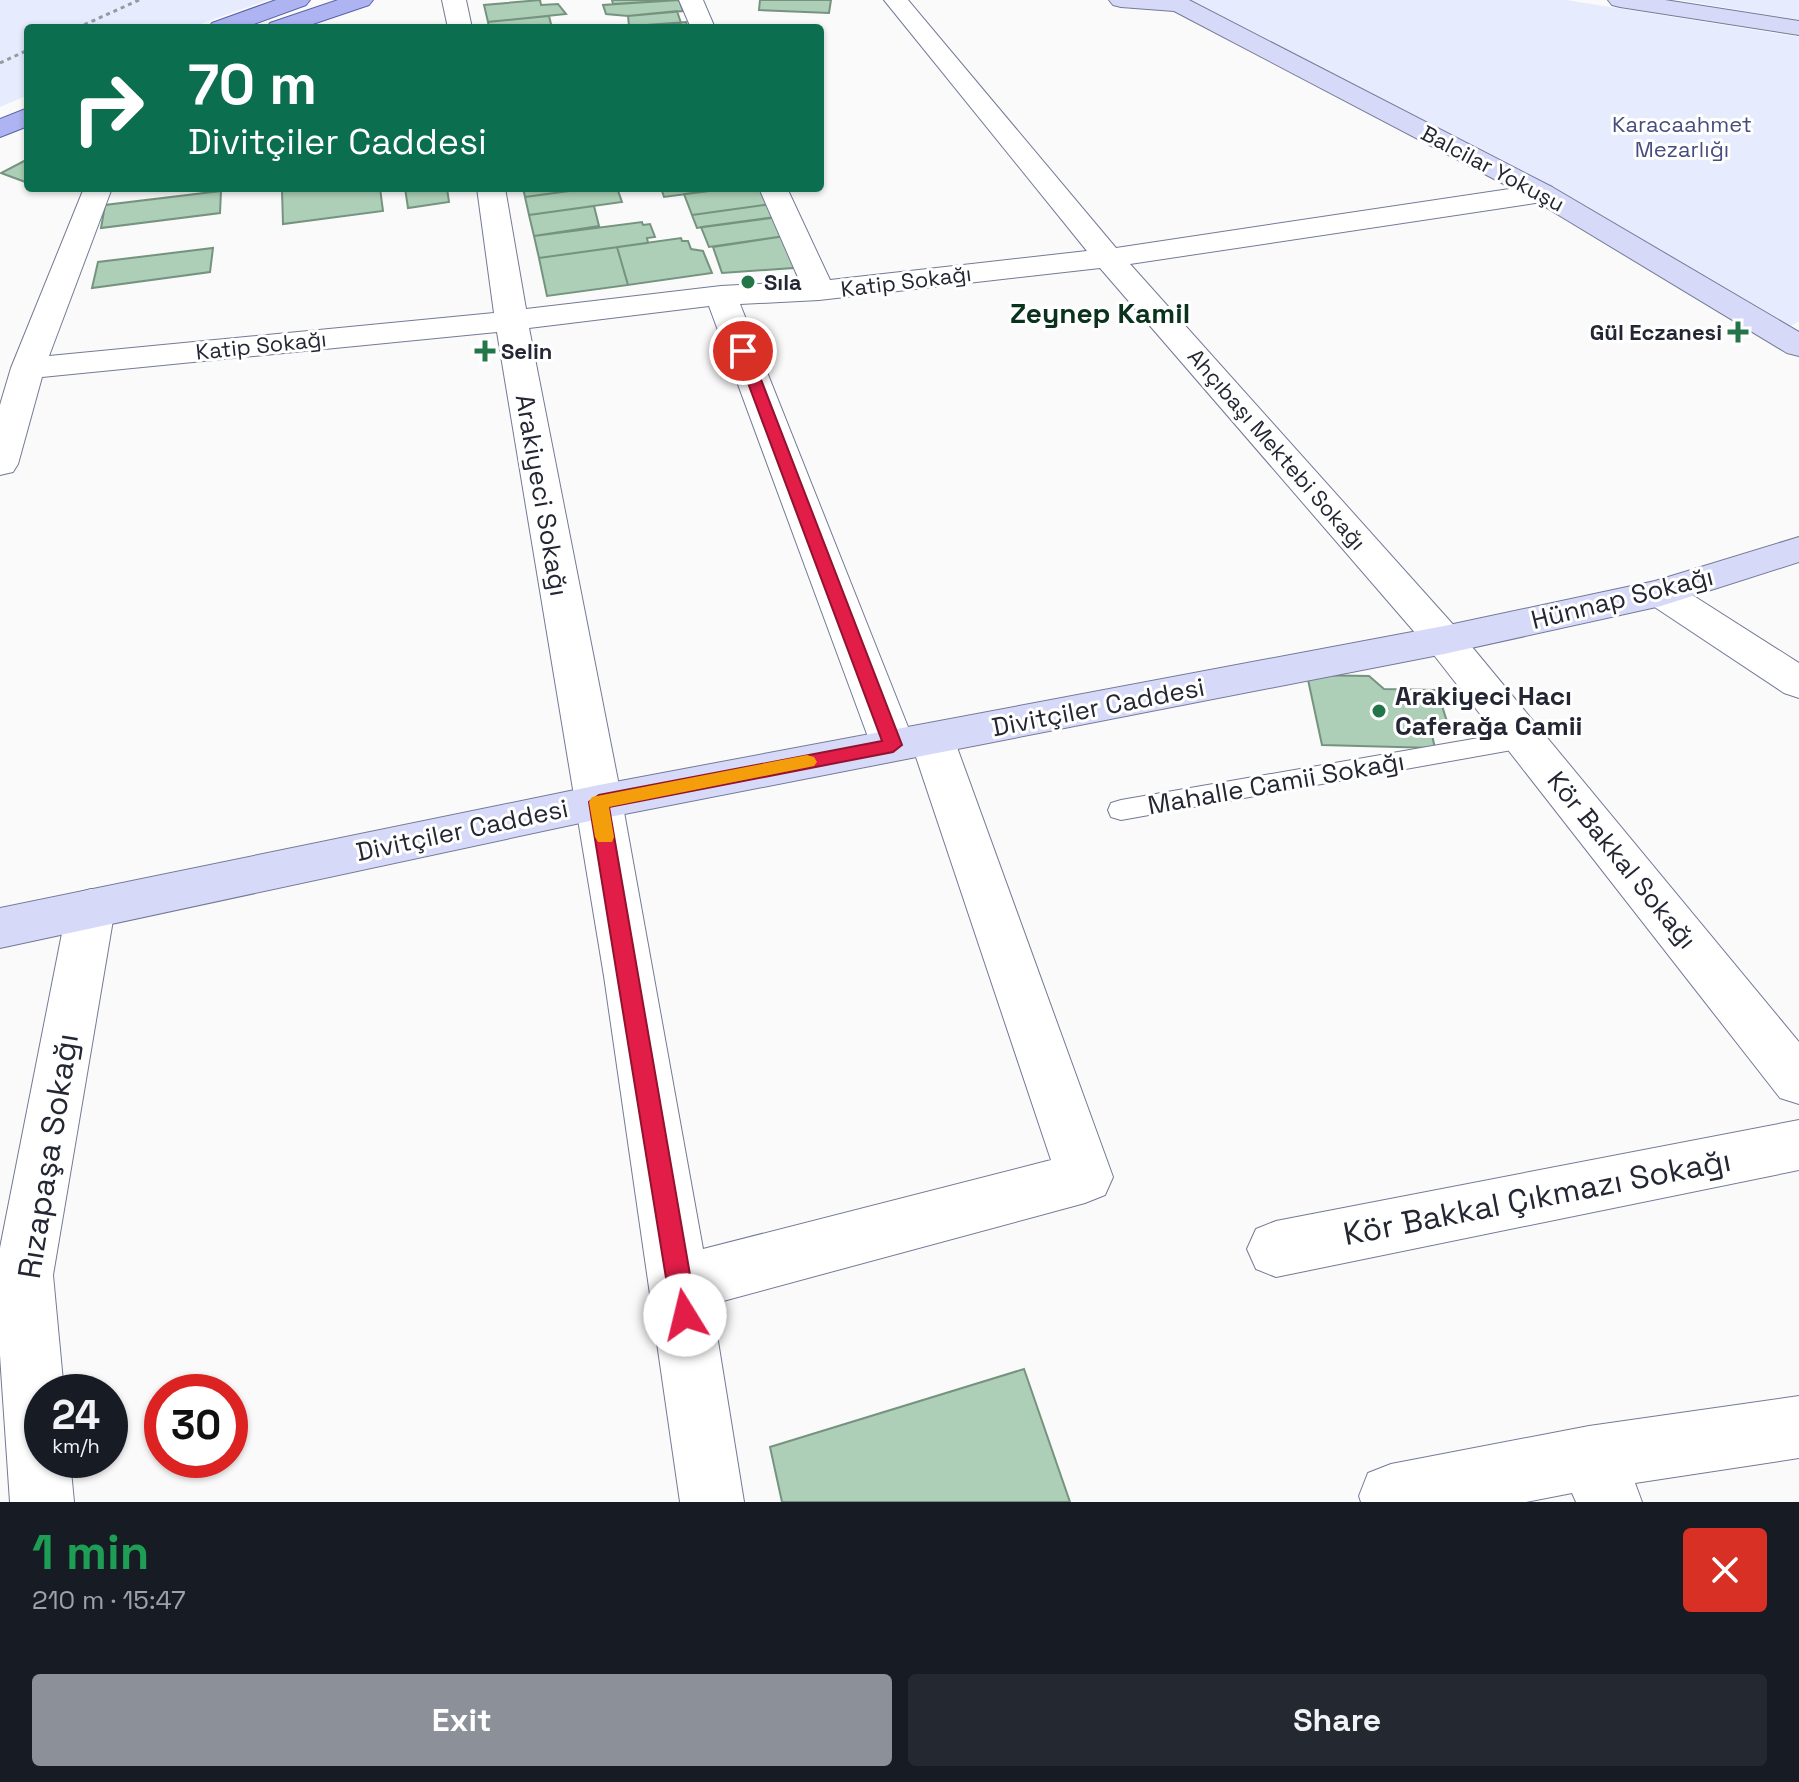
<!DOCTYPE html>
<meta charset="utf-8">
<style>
:root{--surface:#171b24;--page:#242831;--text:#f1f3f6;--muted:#9ea1a6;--accent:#8c9099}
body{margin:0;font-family:"Space Grotesk",sans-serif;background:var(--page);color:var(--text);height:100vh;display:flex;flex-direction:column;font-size:30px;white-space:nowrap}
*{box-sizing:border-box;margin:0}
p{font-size:26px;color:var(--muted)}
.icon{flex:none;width:44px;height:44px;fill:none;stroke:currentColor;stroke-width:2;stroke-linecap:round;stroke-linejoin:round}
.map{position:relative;height:1502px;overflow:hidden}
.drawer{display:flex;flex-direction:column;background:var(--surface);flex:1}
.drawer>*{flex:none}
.banner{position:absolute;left:24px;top:24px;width:800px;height:168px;border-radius:8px;box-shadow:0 2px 6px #0004;background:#0b6e4f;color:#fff;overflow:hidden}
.speed{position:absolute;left:24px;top:1374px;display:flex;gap:16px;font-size:40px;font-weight:700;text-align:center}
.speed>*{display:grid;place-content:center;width:104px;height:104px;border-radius:50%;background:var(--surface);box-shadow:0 2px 6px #0004;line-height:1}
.speed small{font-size:20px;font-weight:400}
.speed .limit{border:12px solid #d22;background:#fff;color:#111}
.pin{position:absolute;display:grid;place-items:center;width:68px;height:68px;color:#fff;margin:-34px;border:4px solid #fff;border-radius:50%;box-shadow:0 2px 8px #0007}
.me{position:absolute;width:88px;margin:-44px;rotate:351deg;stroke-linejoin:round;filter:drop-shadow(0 0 6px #0008)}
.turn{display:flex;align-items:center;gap:28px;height:168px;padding:0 32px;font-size:36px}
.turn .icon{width:104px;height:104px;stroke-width:2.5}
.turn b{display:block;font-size:56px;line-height:68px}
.round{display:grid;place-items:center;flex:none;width:84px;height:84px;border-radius:8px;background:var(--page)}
.head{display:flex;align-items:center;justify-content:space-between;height:136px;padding:0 32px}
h1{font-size:48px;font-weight:600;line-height:60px;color:#1e9e55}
.primary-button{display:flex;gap:16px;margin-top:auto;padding:16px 32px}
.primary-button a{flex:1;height:92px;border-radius:8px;background:var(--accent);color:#fff;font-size:32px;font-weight:600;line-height:92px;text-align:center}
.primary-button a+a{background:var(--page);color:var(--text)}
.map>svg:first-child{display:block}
</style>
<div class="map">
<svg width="1799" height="1502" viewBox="0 0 1799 1502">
<rect width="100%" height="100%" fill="#fafafa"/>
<path fill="#e7ebfe" d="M0,0H268L189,28H28V95L0,107Z
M1142,0H1566L1799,37V321L1779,333L1183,2Z
M1680,0H1799V20Z"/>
<path fill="#adcfb7" stroke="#76937f" stroke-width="2" d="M540,0L541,5L558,4L566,14L488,22L484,5Z
M612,0H679L613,4Z
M679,0L683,11L628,16L606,14L603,5Z
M760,0H831L829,13L759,10Z
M677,11L681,23L629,26L628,16Z
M549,16L552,28H489L488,22Z
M686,22L688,28L619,27Z
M28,159V183L1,173Z
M295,188H380L383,211L283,224L282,190Z
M405,188H447L449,202L408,208Z
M523,188H591L525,197Z
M591,188H617L622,202L529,215L525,197Z
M661,188H732L664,197Z
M732,188H765L772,204L692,215L684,194Z
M221,191L220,213L101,228L105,205Z
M772,204L779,217L697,228L692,215Z
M594,206L599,226L534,236L529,215Z
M783,216L792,235L709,247L701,227Z
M642,222L643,225L650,224L655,237L647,238L648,243L539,258L534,236Z
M792,235L807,267L722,273L713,247Z
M681,238L682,241H688L691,249L703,251L712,273L628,285L617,247Z
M617,247L628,285L547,296L539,258Z
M213,248L210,272L92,288L98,262Z
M1307,675L1369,676L1384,689L1437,690L1450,731H1431L1435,748L1322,745Z
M1024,1369L1070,1502H782L770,1447Z"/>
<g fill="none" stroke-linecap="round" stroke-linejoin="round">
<defs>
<path id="lane" d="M1525,730L1534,732L1538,739L1534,746L1121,820L1111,817L1108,810L1111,803L1121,800Z"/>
<path id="street" d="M442,0H466L472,28H448Z
M679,0H703L715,28H691Z
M884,0H908L1116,248L1542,184L1552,187L1556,193L1552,199L1542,202L1130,264L1458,630L1799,1042V1104L1780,1098L1430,650L1100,268L819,300L740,304L912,737L917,728L932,723L947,728L954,739L1113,1177L1105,1195L1085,1203L712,1304L744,1502H680L604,976L497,332L42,377L18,464L13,472L0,475V405L11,368L84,188H112L49,356L494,313L477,188H505L526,309L721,286L800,282L759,188H787L830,280L1087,251ZM709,306L871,745L878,756L893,761L908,756L913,748L1051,1160L703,1249L622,801L529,328Z
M1661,580L1675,584L1799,663V698L1784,693L1647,602L1641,593L1647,584Z
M91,889L108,894L115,908L53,1275L64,1392H42V1460H70L74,1502H10L0,1355V1248L67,908L74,894Z
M1799,1120V1170L1276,1277L1256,1269L1247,1249L1256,1229L1276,1221Z
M1799,1396V1458L1635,1483L1642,1502H1576L1572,1493L1526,1502H1361L1359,1496L1368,1473L1391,1464L1589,1426Z"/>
<path id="secondary" d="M1109,0H1189L1552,187L1799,332V356L1787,353L1532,199L1174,11L1121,7L1113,5Z
M1608,0H1665L1799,21V35L1620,7L1612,5Z
M1799,537V562L1661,606L1444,654L599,819L0,948V908L599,785L1444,626L1655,581Z"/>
<path id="primary" d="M276,0H310L306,5L243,28H208L212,23Z
M338,0H373L369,5L301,28H266L270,23Z
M28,108V126L0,137V119Z"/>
</defs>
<use href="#lane" stroke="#747a97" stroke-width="2"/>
<use href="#street" stroke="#747a97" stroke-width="2"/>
<use href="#secondary" stroke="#747a97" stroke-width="2"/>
<use href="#primary" stroke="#5962a8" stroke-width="2"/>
<path stroke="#97999e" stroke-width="3" stroke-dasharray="4 4" stroke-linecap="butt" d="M77,28L139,0
M0,63L28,50"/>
<use href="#lane" fill="#fff" fill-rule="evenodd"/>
<use href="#street" fill="#fff" fill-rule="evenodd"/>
<use href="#secondary" fill="#d6daf8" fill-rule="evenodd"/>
<use href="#primary" fill="#adb4f1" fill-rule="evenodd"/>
</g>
<path fill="#e11d48" stroke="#92132f" stroke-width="2" d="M738,348L750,351L902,745L893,752L609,807L697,1315L693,1323L685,1327L676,1323L672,1315L589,802L599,795L882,741L736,351Z"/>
<path fill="#f59e0b" d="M807,755L814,757L817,762L814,766L609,807L614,837L612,842H598L595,837L589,802L592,797Z"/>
<g fill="#227648" stroke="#fff" stroke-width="3">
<circle cx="748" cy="282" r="8"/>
<path d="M1734 320h8v8h8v8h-8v8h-8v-8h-8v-8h8z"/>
<path d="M481 339h8v8h8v8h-8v8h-8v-8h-8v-8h8z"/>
<circle cx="1379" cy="711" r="8"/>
</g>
<g text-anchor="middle" stroke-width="6" stroke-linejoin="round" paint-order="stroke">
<g font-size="22" fill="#474e7e" stroke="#fff">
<text x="1682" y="132">Karacaahmet<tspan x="1682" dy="25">Mezarlığı</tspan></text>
</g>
<g font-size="22" fill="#242733" stroke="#fff">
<text transform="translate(1493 168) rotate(28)" y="8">Balcilar Yokuşu</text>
<text transform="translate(906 281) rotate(-7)" y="8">Katip Sokağı</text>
<text transform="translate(261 345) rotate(-6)" y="8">Katip Sokağı</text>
<text transform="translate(1277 449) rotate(49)" y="8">Ahçıbaşı Mektebi Sokağı</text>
</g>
<g font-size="22" font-weight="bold" fill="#242733" stroke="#fff" text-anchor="start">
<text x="764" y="290">Sıla</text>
<text x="1722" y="340" text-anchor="end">Gül Eczanesi</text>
<text x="501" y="359">Selin</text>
</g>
<g font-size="26" fill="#242733" stroke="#fff">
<text transform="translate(542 495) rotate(80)" y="9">Arakiyeci Sokağı</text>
<text transform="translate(1622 598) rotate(-14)" y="9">Hünnap Sokağı</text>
<text transform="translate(1098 707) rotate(-11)" y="9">Divitçiler Caddesi</text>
<text transform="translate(1276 783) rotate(-10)" y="9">Mahalle Camii Sokağı</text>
<text transform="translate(462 830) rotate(-12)" y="9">Divitçiler Caddesi</text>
<text transform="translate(1622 860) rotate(51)" y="9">Kör Bakkal Sokağı</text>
</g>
<g font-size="26" font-weight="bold" fill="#242733" stroke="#fff" text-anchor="start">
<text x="1395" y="705">Arakiyeci Hacı<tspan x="1395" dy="30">Caferağa Camii</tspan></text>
</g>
<g font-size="28" font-weight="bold" fill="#0a321c" stroke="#fff">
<text x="1100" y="323">Zeynep Kamil</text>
</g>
<g font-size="32" fill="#242733" stroke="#fff">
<text transform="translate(48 1156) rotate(-81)" y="11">Rızapaşa Sokağı</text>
<text transform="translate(1537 1197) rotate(-11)" y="11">Kör Bakkal Çıkmazı Sokağı</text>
</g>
</g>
</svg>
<div class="speed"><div>24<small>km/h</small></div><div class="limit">30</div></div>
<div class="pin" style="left:743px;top:351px;background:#d93025"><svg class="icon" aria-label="arrive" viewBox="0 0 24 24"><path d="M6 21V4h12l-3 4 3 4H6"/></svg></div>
<svg class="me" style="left:685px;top:1315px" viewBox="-20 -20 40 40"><circle r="19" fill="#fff"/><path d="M0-13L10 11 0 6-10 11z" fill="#e11d48"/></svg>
<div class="banner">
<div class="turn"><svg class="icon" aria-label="right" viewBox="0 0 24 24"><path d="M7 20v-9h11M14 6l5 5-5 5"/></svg><div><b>70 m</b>Divitçiler Caddesi</div></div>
</div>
</div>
<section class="drawer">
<div class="head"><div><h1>1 min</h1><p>210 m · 15:47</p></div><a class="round" style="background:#d93025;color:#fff"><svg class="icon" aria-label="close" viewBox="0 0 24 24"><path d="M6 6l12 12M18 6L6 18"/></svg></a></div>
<div class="primary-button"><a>Exit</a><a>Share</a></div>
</section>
